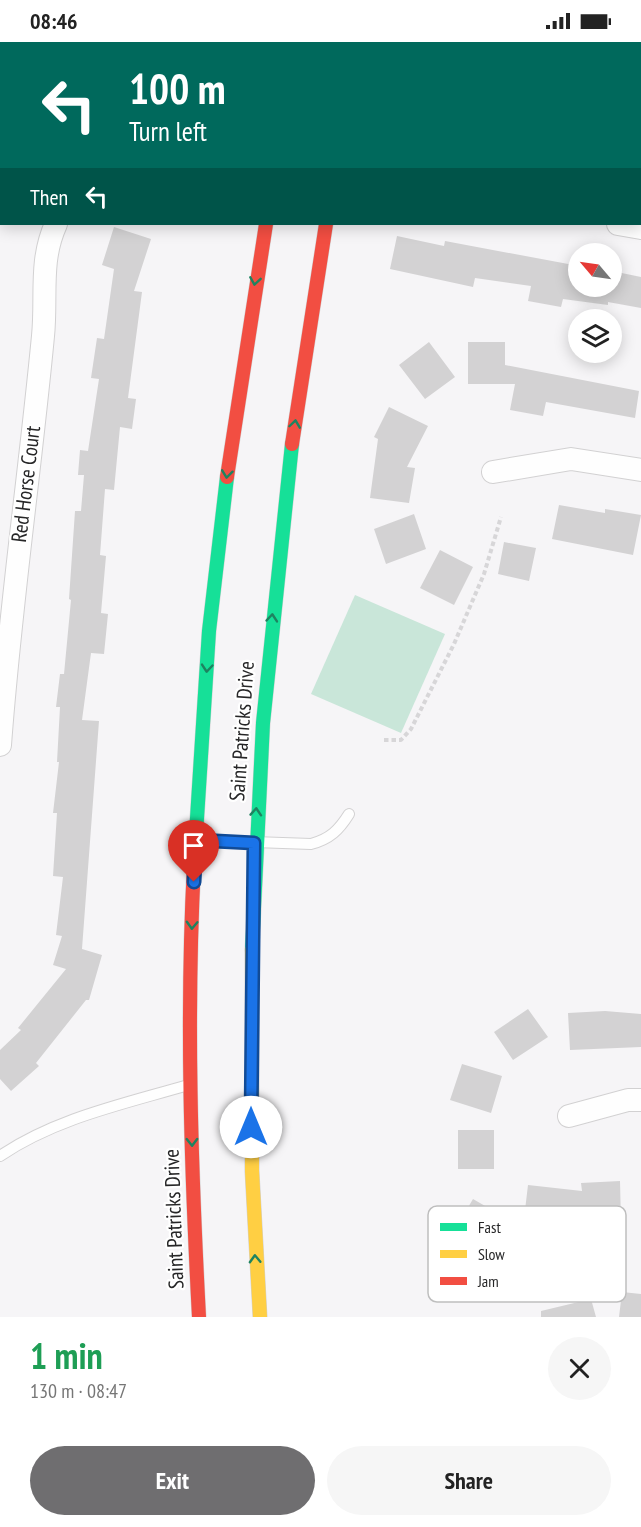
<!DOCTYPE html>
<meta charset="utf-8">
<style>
:root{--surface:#fff;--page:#f6f6f6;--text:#222;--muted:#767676;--accent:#6f6e70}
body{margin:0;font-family:"PT Sans Narrow",sans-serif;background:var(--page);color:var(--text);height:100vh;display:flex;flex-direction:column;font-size:22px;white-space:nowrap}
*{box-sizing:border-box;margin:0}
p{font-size:20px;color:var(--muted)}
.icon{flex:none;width:33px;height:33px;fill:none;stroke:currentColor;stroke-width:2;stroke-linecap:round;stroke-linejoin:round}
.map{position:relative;height:1275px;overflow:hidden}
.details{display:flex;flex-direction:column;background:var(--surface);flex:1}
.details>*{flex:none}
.hud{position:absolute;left:0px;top:0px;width:642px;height:183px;box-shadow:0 3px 15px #0003;background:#00695c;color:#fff;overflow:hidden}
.needle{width:39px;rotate:299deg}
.buttons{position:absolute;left:568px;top:201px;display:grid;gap:12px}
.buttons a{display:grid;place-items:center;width:54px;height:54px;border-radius:50%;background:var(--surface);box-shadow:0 3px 15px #0003;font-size:30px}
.pin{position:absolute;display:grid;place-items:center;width:51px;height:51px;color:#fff;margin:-62px -26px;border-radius:50% 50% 50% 0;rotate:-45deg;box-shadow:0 0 6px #0007}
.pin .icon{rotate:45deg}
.me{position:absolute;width:66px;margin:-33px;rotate:0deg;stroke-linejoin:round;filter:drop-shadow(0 0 4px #0008)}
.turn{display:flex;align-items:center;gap:21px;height:126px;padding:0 30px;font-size:27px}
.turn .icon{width:78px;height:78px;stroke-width:2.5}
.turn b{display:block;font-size:42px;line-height:51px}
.then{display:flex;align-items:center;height:57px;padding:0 30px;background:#0003;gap:12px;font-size:22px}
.round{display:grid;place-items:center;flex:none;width:63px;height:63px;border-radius:32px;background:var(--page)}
.summary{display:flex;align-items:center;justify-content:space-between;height:102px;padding:0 30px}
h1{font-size:36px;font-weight:600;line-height:45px;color:#1e9e55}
.primary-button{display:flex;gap:12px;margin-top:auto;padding:12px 30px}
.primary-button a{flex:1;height:69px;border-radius:36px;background:var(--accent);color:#fff;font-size:24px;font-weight:600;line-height:69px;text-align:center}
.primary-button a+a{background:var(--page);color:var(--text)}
.status{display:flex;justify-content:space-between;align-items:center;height:42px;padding:0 30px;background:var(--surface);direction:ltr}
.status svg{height:16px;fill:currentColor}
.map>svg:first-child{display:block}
</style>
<div class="status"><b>08:46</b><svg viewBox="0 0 49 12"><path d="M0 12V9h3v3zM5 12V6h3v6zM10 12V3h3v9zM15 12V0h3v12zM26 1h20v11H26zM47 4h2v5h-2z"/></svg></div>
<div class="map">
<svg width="641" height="1275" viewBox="0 0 641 1275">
<rect width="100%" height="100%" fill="#f6f5f7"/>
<path fill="#c9e6d9" d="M355,553L445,592L401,691L311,652Z"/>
<path fill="#d3d2d3" d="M114,185L151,197L134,249L142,250L128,356L136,357L132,387L120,385L114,448L105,447L100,513L106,514L101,571L108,572L104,612L91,611L82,678L99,679L82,907L102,913L89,958H86L36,1021L39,1024L11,1049L0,1037V1008L21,988L18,986L66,927L53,923L62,894L56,893L63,835L53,834L57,771H53L59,720H57L60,665H56L60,632H64L71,558L69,557L75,469H81L84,433H78L80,408L88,409L99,337L91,336L97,296L104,297L114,227L102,223Z
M397,194L444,204L445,199L579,224V244H612V229L641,235V266L608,260V263L563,257L561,265L528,259L531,244L475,236L473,245L390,227Z
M429,300L455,335L425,357L399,323Z
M468,300H505V323L639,349L635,376L546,360L543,374L510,368L515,342H468Z
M389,365L428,384L407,425L415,426L409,461L370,456L378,397L374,395Z
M559,463L605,471V467L641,473L633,513L552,497Z
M414,472L426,507L386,522L374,487Z
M504,500L536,506L529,539L498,532Z
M440,508L473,525L454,563L420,546Z
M528,967L548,995L513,1018L494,990Z
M605,969L641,972V1005L570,1008L568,971Z
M462,1022L502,1034L491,1071L450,1058Z
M458,1088H494V1127H458Z
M620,1139L621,1181L562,1183L561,1190L523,1185L528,1143L582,1149L581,1141Z
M473,1157L506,1176L487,1208L454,1189Z
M622,1250L641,1252V1275H619Z
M591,1257L596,1275H541V1269Z"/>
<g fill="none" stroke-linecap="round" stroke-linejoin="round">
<defs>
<path id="lane" d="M196,798L311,802C330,797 339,788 349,772
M0,1114C56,1076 124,1062 188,1043"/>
<path id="street" d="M618,182L641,186
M493,430L571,417L641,428
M0,703C10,566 30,431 43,294C47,255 39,219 56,182
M569,1074L628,1058H641"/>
<path id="fast" d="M302,0V2
M365,0V2
M194,823L209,589L227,435
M252,908L263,681L292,402"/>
<path id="slow" d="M252,908V1129L260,1275"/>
<path id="jam" d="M292,402L326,182
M227,435L266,182
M194,823C186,974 191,1124 199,1275"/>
</defs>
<use href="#lane" stroke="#d2d1d2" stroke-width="12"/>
<use href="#street" stroke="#d2d1d2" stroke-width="24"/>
<use href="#fast" stroke="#d2d1d2" stroke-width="15"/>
<use href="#slow" stroke="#d2d1d2" stroke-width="15"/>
<use href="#jam" stroke="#d2d1d2" stroke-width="15"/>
<path stroke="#d7d6d8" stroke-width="4" stroke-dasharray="4.5 3" stroke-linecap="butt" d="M384,698H401L411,687L454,602L484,532L501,475"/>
<use href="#lane" stroke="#fefefe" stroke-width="10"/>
<use href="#street" stroke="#fefefe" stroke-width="22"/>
<use href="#fast" stroke="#16e098" stroke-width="14"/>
<use href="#slow" stroke="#ffcf43" stroke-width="14"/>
<use href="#jam" stroke="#f24e42" stroke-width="14"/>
</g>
<defs><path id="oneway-chevron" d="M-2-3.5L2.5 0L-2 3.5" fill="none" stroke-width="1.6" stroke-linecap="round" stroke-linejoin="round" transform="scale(1.5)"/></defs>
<g stroke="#1e8360">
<use href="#oneway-chevron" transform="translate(255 239) rotate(99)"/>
<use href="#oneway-chevron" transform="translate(295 382) rotate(-82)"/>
<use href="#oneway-chevron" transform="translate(227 432) rotate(97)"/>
<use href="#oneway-chevron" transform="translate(272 576) rotate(-85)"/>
<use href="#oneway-chevron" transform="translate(207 626) rotate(95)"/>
<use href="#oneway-chevron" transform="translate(256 770) rotate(-86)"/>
<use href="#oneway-chevron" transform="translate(192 883) rotate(92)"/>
<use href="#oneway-chevron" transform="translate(192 1100) rotate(89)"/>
<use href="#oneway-chevron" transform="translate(255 1217) rotate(-92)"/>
</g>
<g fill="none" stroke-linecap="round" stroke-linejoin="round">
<defs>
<path id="route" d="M194,840L196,798L254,801L251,1085"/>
</defs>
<use href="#route" stroke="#114b97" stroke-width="15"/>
<use href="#route" stroke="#1a73e8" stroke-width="10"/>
</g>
<g text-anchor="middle" stroke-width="4.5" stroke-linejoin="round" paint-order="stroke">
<g font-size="21" fill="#262627" stroke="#fff">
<text transform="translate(26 442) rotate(-83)" y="7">Red Horse Court</text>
<text transform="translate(242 689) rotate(-86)" y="7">Saint Patricks Drive</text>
<text transform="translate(174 1177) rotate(-92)" y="7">Saint Patricks Drive</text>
</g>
</g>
<rect x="428" y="1164" width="198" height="96" rx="9" fill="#fff" stroke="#bebebe" stroke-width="1.5"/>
<rect x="440" y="1181" width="27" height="8" fill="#16e098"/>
<rect x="440" y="1208" width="27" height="8" fill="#ffcf43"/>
<rect x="440" y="1235" width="27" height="8" fill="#f24e42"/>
<g font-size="16" fill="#262627">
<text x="478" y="1191">Fast</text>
<text x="478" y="1218">Slow</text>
<text x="478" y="1245">Jam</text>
</g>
</svg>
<div class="buttons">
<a><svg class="needle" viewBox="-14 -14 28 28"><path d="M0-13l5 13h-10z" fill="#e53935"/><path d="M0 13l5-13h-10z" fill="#767676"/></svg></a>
<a><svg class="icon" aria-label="layers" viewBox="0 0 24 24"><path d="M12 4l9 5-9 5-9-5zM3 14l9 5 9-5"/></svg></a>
</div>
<div class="pin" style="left:194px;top:840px;background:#d93025"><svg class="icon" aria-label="arrive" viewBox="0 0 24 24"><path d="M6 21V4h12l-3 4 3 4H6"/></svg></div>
<svg class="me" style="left:251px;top:1085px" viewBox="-20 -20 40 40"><circle r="19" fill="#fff"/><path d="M0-13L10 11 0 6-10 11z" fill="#1a73e8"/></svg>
<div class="hud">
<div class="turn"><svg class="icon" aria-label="left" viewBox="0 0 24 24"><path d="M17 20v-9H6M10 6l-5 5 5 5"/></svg><div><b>100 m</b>Turn left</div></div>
<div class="then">Then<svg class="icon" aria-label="left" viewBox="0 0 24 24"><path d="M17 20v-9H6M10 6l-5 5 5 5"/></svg></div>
</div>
</div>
<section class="details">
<div class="summary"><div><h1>1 min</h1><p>130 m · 08:47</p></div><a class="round"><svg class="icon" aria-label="close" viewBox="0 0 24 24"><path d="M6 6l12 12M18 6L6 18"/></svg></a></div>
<div class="primary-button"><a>Exit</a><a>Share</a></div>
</section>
